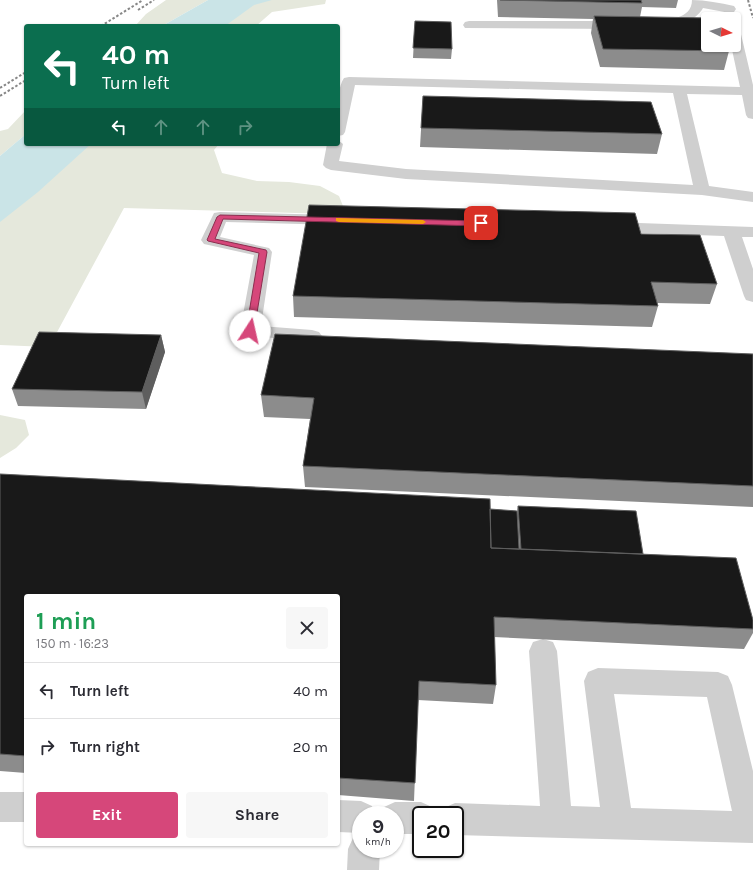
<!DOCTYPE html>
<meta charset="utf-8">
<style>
:root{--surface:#fff;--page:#f7f7f7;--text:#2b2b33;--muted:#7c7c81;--line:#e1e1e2;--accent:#d6477a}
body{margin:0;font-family:Karla,sans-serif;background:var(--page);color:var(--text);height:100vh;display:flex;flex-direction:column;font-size:15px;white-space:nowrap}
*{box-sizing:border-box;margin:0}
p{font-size:13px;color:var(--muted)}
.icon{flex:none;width:22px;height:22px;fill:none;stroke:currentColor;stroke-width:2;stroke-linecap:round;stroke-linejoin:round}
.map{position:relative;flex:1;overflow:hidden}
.sheet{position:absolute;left:24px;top:594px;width:316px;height:252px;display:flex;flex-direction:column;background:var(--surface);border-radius:4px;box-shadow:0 1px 3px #0004}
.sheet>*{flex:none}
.banner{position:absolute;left:24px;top:24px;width:316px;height:122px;border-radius:4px;box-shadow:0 1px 3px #0004;background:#0b6e4f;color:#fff;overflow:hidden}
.needle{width:26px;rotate:95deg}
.buttons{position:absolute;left:701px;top:12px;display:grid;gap:8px}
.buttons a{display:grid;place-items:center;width:40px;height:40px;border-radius:4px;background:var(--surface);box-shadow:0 1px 3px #0004;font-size:20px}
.speed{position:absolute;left:352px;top:806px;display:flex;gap:8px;font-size:20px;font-weight:700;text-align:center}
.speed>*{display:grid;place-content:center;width:52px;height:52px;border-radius:50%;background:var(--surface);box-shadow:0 1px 3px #0004;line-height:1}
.speed small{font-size:10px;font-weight:400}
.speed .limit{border:2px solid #111;border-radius:6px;background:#fff;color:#111}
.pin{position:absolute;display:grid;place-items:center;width:34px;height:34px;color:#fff;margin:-17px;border-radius:8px;box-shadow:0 2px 6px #0006}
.me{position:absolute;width:44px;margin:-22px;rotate:10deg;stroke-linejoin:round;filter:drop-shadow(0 0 3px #0008)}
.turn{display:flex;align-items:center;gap:14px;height:84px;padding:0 12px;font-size:18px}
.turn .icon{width:52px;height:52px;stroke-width:2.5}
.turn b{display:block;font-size:28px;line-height:34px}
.lanes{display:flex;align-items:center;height:38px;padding:0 12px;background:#0003;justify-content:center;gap:20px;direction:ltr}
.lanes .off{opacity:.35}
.round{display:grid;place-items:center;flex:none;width:42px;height:42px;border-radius:4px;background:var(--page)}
.summary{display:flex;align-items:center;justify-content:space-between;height:68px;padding:0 12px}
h1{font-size:24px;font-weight:700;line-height:30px;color:#1e9e55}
.action{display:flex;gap:8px;margin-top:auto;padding:8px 12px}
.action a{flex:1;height:46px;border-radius:4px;background:var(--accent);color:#fff;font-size:16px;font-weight:700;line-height:46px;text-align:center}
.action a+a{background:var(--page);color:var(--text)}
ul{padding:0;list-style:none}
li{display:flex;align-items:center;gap:12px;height:56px;padding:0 12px;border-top:1px solid var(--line)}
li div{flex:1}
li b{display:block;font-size:15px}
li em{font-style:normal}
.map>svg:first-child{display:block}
</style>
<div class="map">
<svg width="753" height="870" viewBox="0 0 753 870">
<rect width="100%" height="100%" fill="#fff"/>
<path fill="#e5e8dc" d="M166,0H208L162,26H135L146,14Z
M266,0H326L325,4L272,12L256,26H221L250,5Z
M26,110V134L0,156V131L8,129Z
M80,144H219L214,150L222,173L257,181L289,182L320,186L339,196L343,206L329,214L124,208L49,347L0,345V204Z
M0,415L25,420L29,435L16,448L0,458Z"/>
<path fill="#cae4e7" d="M208,0H272L254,5L225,26H162Z
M26,134V144H91L38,192L0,222V156Z"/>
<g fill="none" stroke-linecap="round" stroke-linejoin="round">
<path fill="#cfcfcf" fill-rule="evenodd" d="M692,0C706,0 720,3 734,6L736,9L734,12L730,13L703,8C696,22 668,32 653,28L651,25L653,22C667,19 692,20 692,0Z
M469,21H621L625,22L627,25L625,28L621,29L465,28L463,25L465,22Z
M734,26L738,27L740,30L753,85V119L748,118L746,115L742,95L687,94L709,186L753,192V202L702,195L406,179L331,170L326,168L323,165L327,144H338V140L343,144L339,161L406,169L693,185L673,93L355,85L345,132L343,135L338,136C338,120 335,92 344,78L349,77L740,87L731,45H734Z
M220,212L336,215L342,216L344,220L342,224L336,225L226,222L220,237L269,248L272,252L261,326L312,330L319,332L322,336L319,340L312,342L243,335L240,331L254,255L204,244L201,240L214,213Z
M610,222L753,227V237H742L753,269V302L746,300L744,296L724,236L610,232L604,231L601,227L604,223Z
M543,639L553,642L557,651L571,806L600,807L584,681L588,672L598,668L718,672L728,676L732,685L753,771V843L455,835V815H441L444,808L455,803L540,806L529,651L533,642ZM614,694L707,697L732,811L631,808Z
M0,792H26V822H0Z
M338,800L361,801L372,806L376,815H361V833L338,832Z
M395,802H421L432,807L435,815H421V834H395V815H381L384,807Z
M361,834V849H380L379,870H347L348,849L353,838Z"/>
<path stroke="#878787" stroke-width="2" stroke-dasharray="2.5 2" stroke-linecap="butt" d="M748,0L753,18
M138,10L154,0
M101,26L143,0
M0,88L26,72
M0,96L26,80"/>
</g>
<path fill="#8c8c8c" d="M497,0H678L676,8L642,7L640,17L729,51L724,70L600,67L591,33L593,19L498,17Z
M415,21L452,49L451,59L413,58Z
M423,96L662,134L657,154L420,147Z
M641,234L717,284L710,304L657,303L658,306L652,327L294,317L293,296Z
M161,335L165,352L146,409L18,406L12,389Z
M753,354V507L305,487L303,466L310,419L264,417L261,395Z
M0,474L517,511L518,506L643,554L753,620V633L744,649L494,637L496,685L493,704L418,700L414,801L338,795V596H26V773L0,771Z"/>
<path fill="#5e5e5e" d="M161,335L165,352L146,409L142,392Z"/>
<path fill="#191919" stroke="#5e5e5e" d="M500,0H641L642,3Z
M594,16L711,18L712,19H708V45H725L729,51L603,49Z
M415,21L451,22L452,49L413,48Z
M423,96L651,102L662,134L421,128Z
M309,205L635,213L641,234L700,235L717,284L651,282L658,306L293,296Z
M39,332L161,335L142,392L12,389Z
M275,334L753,354V486L303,466L314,398L261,395Z
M0,474L490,499L491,548L736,558L753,620V629L494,617L496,685L419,681L415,783L338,778V596H26V756L0,754Z
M518,506L636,511L643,554L521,549Z
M490,509L517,511L519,549L491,548Z"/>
<path fill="#d6477a" stroke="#8b2e4f" d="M220,215L481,221L484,223L481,226L223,219L215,239L266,250L267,252L254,331L250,334L246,331L259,253L208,241L207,240L217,217Z"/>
<path fill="#f59e0b" d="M336,218L423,220L426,222L423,224L339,222L336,221Z"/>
</svg>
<div class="buttons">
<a><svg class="needle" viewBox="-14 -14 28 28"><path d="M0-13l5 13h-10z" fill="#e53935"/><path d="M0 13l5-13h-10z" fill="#7c7c81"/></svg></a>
</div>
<div class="speed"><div>9<small>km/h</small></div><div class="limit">20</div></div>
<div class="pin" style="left:481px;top:223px;background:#d93025"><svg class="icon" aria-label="arrive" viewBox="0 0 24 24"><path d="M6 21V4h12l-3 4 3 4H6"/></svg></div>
<svg class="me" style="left:250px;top:331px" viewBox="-20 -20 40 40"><circle r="19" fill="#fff"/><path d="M0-13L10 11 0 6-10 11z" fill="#d6477a"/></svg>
<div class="banner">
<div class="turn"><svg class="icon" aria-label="left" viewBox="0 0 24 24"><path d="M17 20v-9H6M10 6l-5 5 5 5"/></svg><div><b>40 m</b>Turn left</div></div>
<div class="lanes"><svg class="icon" aria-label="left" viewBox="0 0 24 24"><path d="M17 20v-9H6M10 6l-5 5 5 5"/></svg><svg class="icon off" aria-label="ahead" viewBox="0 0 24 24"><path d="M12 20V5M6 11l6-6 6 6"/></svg><svg class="icon off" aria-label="ahead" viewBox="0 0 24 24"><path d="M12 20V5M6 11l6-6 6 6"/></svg><svg class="icon off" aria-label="right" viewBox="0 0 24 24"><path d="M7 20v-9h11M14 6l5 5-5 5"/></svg></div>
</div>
<section class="sheet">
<div class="summary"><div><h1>1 min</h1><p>150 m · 16:23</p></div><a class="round"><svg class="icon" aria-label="close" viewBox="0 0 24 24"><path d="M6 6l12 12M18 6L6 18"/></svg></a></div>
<ul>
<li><svg class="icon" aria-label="left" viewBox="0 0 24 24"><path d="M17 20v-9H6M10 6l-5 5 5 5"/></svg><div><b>Turn left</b></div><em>40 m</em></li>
<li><svg class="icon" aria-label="right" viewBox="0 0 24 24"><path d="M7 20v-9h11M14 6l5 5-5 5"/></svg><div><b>Turn right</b></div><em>20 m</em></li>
</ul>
<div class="action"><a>Exit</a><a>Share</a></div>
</section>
</div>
